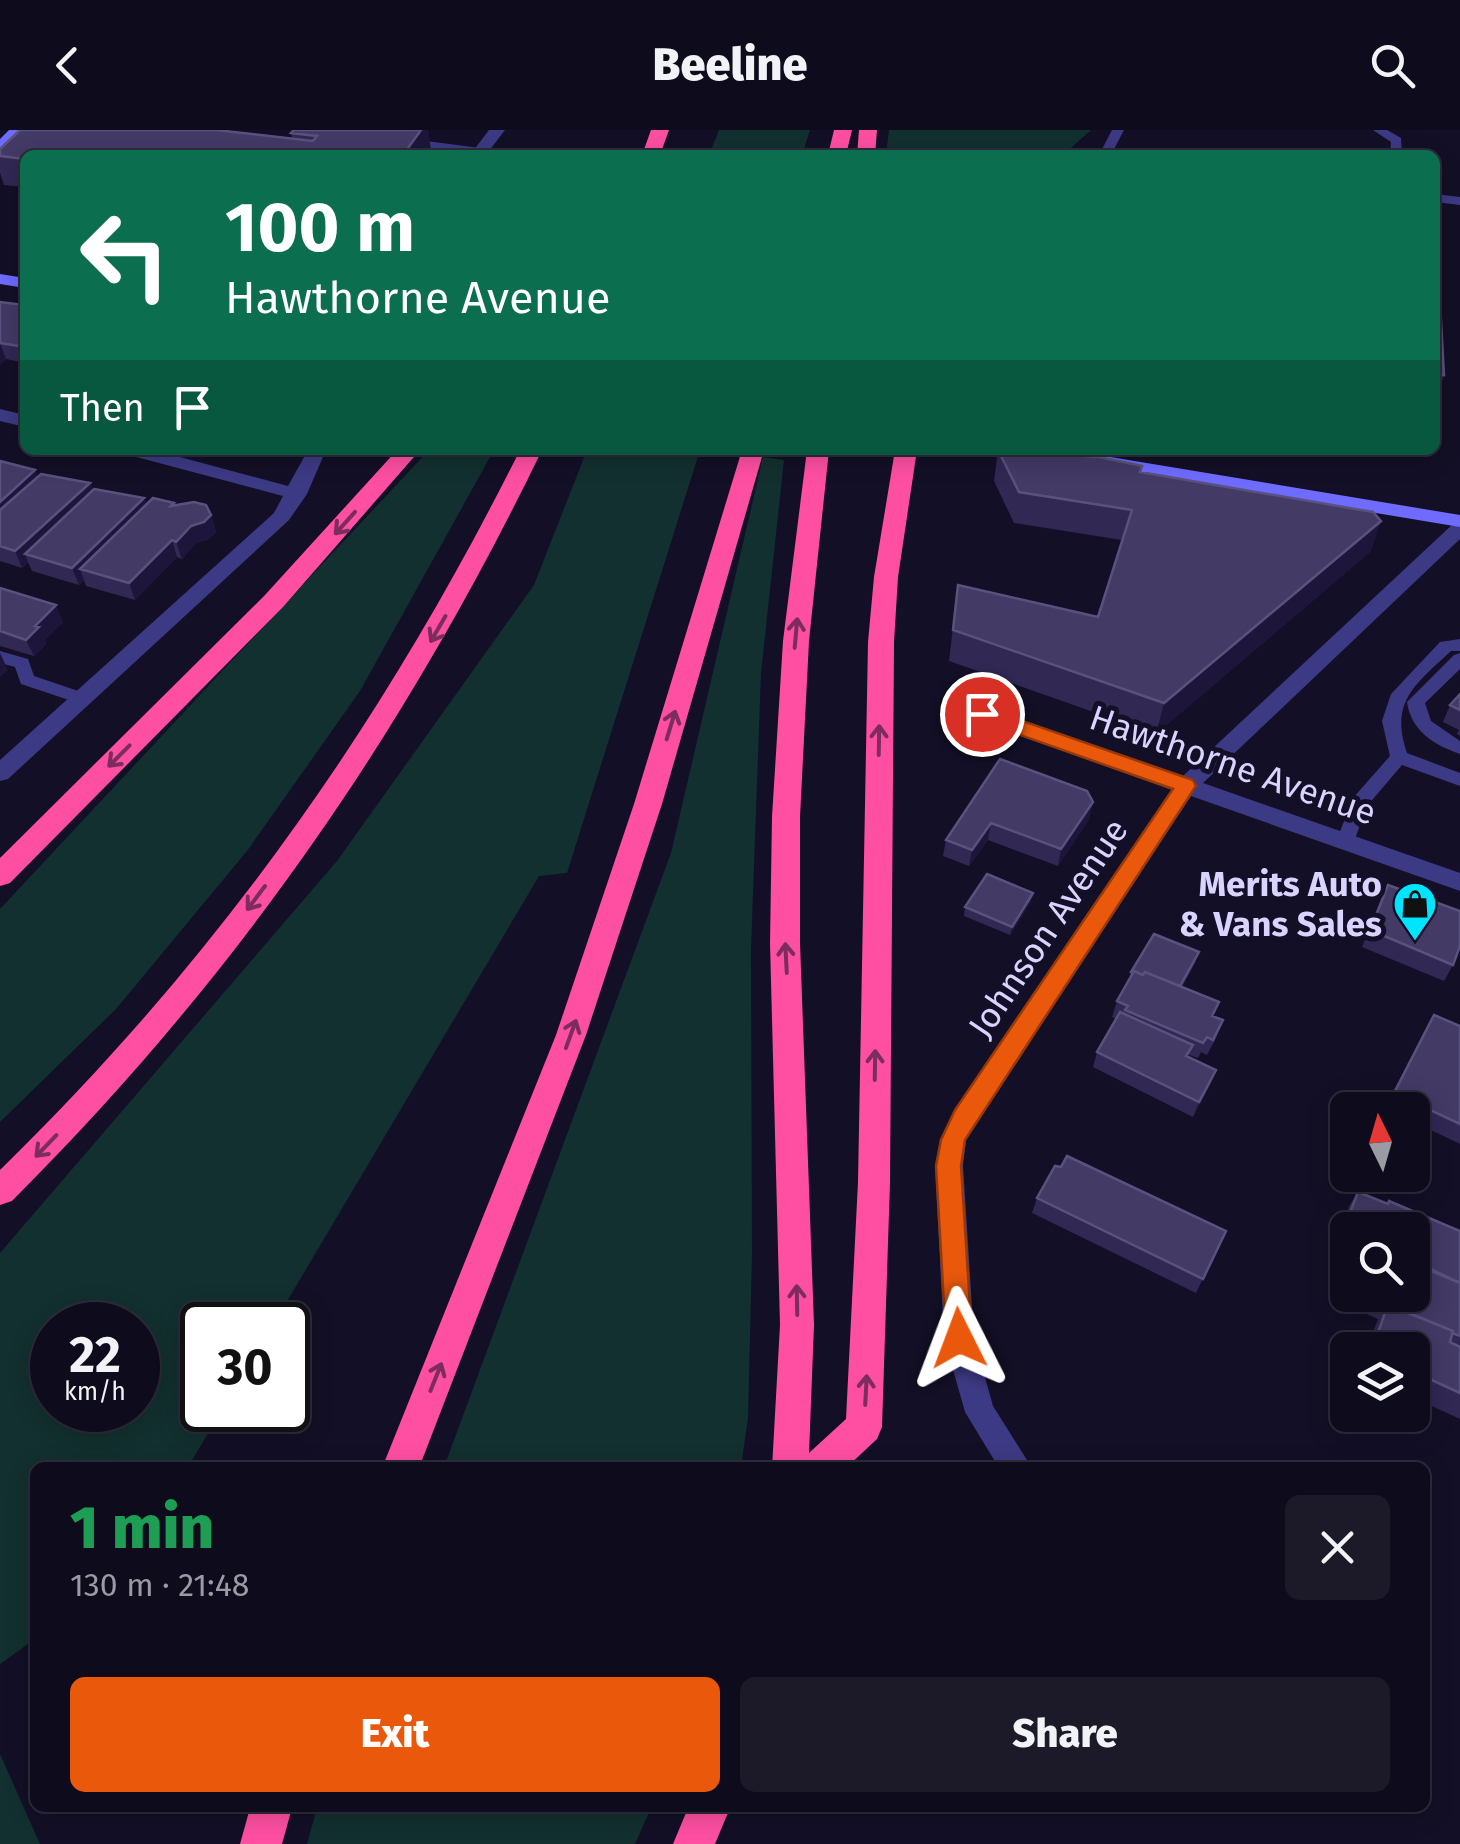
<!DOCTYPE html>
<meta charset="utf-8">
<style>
:root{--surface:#0e0b1c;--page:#1c1929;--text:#f1f3f6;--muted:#9b9ba3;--line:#2e2b3b;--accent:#ea580c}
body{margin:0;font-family:"Fira Sans",sans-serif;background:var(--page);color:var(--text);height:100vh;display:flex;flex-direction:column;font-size:38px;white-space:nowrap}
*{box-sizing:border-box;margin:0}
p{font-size:32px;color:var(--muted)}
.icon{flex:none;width:55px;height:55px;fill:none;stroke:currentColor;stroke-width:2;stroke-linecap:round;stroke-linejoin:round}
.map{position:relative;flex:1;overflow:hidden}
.drawer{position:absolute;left:30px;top:1332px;width:1400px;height:350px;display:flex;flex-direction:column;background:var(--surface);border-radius:15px;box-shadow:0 5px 25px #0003,0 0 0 2px var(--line)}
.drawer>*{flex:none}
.guide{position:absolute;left:20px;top:20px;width:1420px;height:305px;border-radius:15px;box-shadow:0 5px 25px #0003,0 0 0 2px var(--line);background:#0b6e4f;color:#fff;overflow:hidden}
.needle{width:65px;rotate:355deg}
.fabs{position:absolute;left:1330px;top:962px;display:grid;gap:20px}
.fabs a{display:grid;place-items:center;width:100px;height:100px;border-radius:15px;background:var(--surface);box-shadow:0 5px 25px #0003,0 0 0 2px var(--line);font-size:50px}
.speed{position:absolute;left:30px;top:1172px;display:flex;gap:20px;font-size:50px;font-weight:700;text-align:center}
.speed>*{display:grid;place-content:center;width:130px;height:130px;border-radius:50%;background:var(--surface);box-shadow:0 5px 25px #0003,0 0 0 2px var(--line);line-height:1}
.speed small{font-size:25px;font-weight:400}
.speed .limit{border:5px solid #111;border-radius:15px;background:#fff;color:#111}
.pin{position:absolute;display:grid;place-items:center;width:85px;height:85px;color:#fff;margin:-42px;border:5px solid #fff;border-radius:50%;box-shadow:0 2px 10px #0007}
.me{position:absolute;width:110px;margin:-55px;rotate:357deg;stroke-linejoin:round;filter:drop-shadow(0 0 8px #0008)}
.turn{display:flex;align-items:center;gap:35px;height:210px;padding:0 40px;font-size:45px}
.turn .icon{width:130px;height:130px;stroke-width:2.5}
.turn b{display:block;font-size:70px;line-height:85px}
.then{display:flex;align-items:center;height:95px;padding:0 40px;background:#0003;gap:20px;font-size:38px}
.round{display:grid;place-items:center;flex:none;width:105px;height:105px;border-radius:15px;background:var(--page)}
.overview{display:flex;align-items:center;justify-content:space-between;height:170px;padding:0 40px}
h1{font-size:60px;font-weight:800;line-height:75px;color:#1e9e55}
.button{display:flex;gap:20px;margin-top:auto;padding:20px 40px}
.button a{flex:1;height:115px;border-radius:15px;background:var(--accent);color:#fff;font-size:40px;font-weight:800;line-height:115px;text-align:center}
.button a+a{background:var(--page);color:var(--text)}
header{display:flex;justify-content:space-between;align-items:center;height:130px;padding:0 40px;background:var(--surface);font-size:45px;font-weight:800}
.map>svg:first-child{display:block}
</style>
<header><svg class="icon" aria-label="back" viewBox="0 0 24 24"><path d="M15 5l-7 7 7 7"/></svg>Beeline<svg class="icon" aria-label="search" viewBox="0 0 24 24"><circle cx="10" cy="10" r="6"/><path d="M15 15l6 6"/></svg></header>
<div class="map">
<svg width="1460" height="1714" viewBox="0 0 1460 1714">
<rect width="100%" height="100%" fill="#130f26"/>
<path fill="#12302f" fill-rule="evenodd" d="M719,0H810L802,25H709Z
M889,0H1091L1063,25H886Z
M429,320H494L360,561L247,721L116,879L0,992V779Z
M587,320H700L567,743L539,746L273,1195H202V1280H222L188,1337L35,1338V1509L0,1534V1123L337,731L534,455ZM138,1195V1280H52V1195Z
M763,327L784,330L761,543L751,819L752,1124L748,1288L741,1337H444L671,723Z
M0,1624L40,1714H0Z
M317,1678H651L635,1714H307Z"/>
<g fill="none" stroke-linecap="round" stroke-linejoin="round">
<path fill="#3d3a85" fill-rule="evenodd" d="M1112,0H1124L1111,25H1099Z
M1373,0H1387L1401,8L1402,25H1390L1391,12Z
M403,8L480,18L486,22L475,25L399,15V9Z
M1435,64L1460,67V75L1435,72Z
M1460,509V521H1451C1416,554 1389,571 1407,623L1460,643V656L1402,635L1367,676L1352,717H1338L1336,712L1353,668L1390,626L1382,591L1391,564L1440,512Z
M0,521L28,529L34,546L90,565L93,569L84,575L21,554L15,537L0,533Z
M1460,523V539L1425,573L1431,591L1460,611V624C1434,615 1411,601 1407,572L1454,525Z"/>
<path fill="#3d3a85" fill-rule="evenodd" d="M489,0H505L486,25H470Z
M0,279L25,285V297L0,291Z
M123,320H154L288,356L308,320H326L307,364L289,390L8,649L0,651V630L274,383L283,366L125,324Z
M1460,392V409L1203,653L1460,743V761L1191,666L974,994L966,1010L963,1035L974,1208L993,1276L1032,1338H999L965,1282L944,1208L935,1035L940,1010L955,979L1172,659L974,589L971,584L982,576L990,579L1183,646L1453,394Z"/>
<path fill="#6f6bff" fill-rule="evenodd" d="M9,0H26L0,23V9Z
M0,144L25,148V158L0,154Z
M1025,320H1068L1460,385V397L1034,326Z"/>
<path fill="#ff4fa3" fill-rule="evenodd" d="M651,0H669L660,25H642Z
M834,0H852L846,25H828Z
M859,0H877L875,25H857Z
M397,320H420L283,477L10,753L0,756V728L265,465Z
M520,320H542C404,605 236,847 12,1071L0,1075V1040C220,825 383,594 520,320Z
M742,320H764L662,674L586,905L419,1338H382L556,905L634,674Z
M807,320H829L809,511L800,687V813L814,1195L809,1323L846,1289L858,1052L868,512L874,447L895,320H917L898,447L894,512L890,1052L882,1297L877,1309L846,1338H772L780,1195L770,813L772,687L783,511Z
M250,1678H292L282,1714H240Z
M688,1678H730L715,1714H673Z"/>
</g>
<path fill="#312854" d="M294,0H428L431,21L25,25V57L4,55L0,43V19L292,8L291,3Z
M1435,82L1444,245L1435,271Z
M0,172L25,175V233L6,229L0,235Z
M998,320L1140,343L1381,391L1370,422L1156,604L949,531L958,455L1098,487L1122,410L1014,393L994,351Z
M0,331L35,340L38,347L90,353L93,361L146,374L174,373L175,375L211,385L216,402L209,409L196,413L182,429L177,427L135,470L86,456L84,450L79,455L32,441L28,432L22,438L0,431Z
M0,458L63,492L45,510L46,514L34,526L0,516Z
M1460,564V606L1457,604L1459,600L1443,592L1450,575Z
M1087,661L1093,672L1089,689L1058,736L988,710L969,736L943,726L946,710Z
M1388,755L1453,835L1444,851L1362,817Z
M1031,772L1010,805L964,786L965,777Z
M1196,831L1182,857L1213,886L1217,906L1207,925L1201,922L1198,928L1189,925L1188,927L1216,940L1210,955L1193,987L1093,937L1097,922L1116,889L1112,887L1117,871L1129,851L1131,842Z
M1460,896V1014L1412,991V980L1386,979L1425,900Z
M1358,1062L1387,1074L1389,1071L1460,1101V1289L1412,1267V1220H1366L1378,1189L1343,1174L1348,1160V1165H1412V1100H1348V1118L1336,1113L1349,1076Z
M1037,1068L1226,1101L1196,1163L1032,1083Z"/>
<path fill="#1d163a" d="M420,0H428L431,21L428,25H403Z
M0,213L6,229L0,235Z
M35,340L42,357L0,395V372Z
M90,353L96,370L25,424L28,432L22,438L15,421Z
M144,368L150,385L80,439L84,450L79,455L72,438Z
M211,385L216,402L209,409L196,413L182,429L176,412L191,396Z
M1381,391L1370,422L1156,604L1164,573Z
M172,410L177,427L135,470L129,453Z
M56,475L63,492L45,510L46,514L34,526L26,510L35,496Z
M0,523L8,540L0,547Z
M1093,672L1089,689L1058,736L1061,719Z
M991,693L988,710L969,736L972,720Z
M1033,763L1031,772L1010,805L1012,797Z
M1216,940L1210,955L1193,987L1199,972Z"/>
<path fill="#433a66" stroke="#5a527e" stroke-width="2.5" d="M20,0H216L313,11L317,6L291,3L294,0H421L403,25H25V29L0,26V19Z
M1435,82L1444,245L1435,244Z
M0,172L25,175V217L0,213Z
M998,320L1099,327L1142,336L1140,342L1373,382L1381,391L1164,573L953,500L958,455L1098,487L1132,380L1019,362Z
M0,331L35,340L0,372Z
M41,344L90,353L15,421L0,416V380Z
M94,359L144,368L72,438L25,424Z
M153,368L174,373L171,376L194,372L206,375L211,385L204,392L191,396L176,412L172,410L129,453L80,439Z
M0,458L56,475L35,496L39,497L26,510L0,501Z
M1460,564V580L1450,575Z
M1000,629L1087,661L1093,672L1061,719L991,693L972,720L946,710Z
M987,744L1033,763L1012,797L965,777Z
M1388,755L1460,781V816L1453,835L1370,800Z
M1154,804L1199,822L1180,856L1145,842L1143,845L1134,841L1133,843L1131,842Z
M1134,841L1143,845L1145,842L1219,872L1212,886L1223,890L1213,910L1207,907L1203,913L1125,880L1128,876L1117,871Z
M1120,882L1193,915L1186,926L1216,940L1199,972L1097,922Z
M1434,885L1460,896V994L1394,963Z
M1067,1026L1226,1101L1203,1149L1037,1068L1055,1036L1061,1037Z
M1358,1062L1388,1074L1389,1071L1460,1101V1153L1412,1130V1100H1348L1344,1098Z
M1412,1133L1460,1153V1206L1452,1203L1453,1201L1363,1165H1412Z
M1388,1174L1453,1201L1450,1212L1460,1217V1263L1412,1241V1220H1372Z"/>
<defs><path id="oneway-shaft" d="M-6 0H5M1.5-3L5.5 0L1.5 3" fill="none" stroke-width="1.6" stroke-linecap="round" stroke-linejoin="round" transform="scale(2.5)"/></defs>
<g stroke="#7d2c5e">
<use href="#oneway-shaft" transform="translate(345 393) rotate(132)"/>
<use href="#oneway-shaft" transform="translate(438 499) rotate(120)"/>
<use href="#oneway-shaft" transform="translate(796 503) rotate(-85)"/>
<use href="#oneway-shaft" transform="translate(671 595) rotate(-73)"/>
<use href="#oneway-shaft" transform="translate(879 610) rotate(-89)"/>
<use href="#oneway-shaft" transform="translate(119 626) rotate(135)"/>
<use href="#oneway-shaft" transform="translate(256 768) rotate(127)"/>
<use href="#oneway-shaft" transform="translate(786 828) rotate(-93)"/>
<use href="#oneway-shaft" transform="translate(571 904) rotate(-70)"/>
<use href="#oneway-shaft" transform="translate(875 935) rotate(-89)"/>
<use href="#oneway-shaft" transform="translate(46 1016) rotate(134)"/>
<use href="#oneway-shaft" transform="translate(797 1170) rotate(-91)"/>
<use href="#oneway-shaft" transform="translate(436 1247) rotate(-68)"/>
<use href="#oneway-shaft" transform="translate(866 1260) rotate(-87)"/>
</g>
<path fill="#ea580c" stroke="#983908" stroke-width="2.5" d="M982,577L1193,650L1196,656L965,1010L961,1036L972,1208L968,1216L959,1220L949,1216L946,1208L936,1036L941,1010L955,980L1173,659L975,589L972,584Z"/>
<defs>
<symbol id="shop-pin" viewBox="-11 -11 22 30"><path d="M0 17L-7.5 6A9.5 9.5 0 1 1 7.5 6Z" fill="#00e5ff" stroke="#130f26"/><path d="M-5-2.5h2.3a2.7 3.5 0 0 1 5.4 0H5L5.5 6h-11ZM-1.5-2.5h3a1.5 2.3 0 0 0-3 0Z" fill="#111"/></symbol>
</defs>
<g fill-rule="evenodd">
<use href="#shop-pin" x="1390" y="749" width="50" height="68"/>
</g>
<g text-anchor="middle" stroke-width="10" stroke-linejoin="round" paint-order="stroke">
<g font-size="35" fill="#d9d4ff" stroke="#130f26">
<text transform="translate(1233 635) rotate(19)" y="12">Hawthorne Avenue</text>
<text transform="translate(1048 798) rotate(-56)" y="12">Johnson Avenue</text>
</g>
<g font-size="35" font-weight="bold" fill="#d9d4ff" stroke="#130f26" text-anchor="end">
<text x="1382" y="766">Merits Auto<tspan x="1382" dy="40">&amp; Vans Sales</tspan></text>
</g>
</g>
</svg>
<div class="fabs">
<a><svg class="needle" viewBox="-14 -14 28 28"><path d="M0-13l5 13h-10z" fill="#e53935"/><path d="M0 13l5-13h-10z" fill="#9b9ba3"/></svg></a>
<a><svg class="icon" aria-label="search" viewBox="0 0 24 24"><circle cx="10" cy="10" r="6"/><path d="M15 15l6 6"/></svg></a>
<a><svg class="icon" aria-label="layers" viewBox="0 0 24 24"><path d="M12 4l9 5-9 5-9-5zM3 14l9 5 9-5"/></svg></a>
</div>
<div class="speed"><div>22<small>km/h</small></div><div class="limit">30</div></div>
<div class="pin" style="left:982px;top:584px;background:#d93025"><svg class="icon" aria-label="arrive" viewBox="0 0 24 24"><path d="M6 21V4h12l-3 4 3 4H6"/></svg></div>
<svg class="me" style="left:959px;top:1208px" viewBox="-20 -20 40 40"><path d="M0-17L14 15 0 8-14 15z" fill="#ea580c" stroke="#fff" stroke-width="4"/></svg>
<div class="guide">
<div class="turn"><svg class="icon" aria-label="left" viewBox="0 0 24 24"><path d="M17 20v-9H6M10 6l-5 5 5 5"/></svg><div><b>100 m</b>Hawthorne Avenue</div></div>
<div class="then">Then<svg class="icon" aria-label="arrive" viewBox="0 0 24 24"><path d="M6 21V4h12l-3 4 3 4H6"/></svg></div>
</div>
<section class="drawer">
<div class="overview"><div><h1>1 min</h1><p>130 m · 21:48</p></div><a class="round"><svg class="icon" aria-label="close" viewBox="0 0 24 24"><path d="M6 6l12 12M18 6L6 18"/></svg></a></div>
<div class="button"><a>Exit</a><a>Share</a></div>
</section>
</div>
